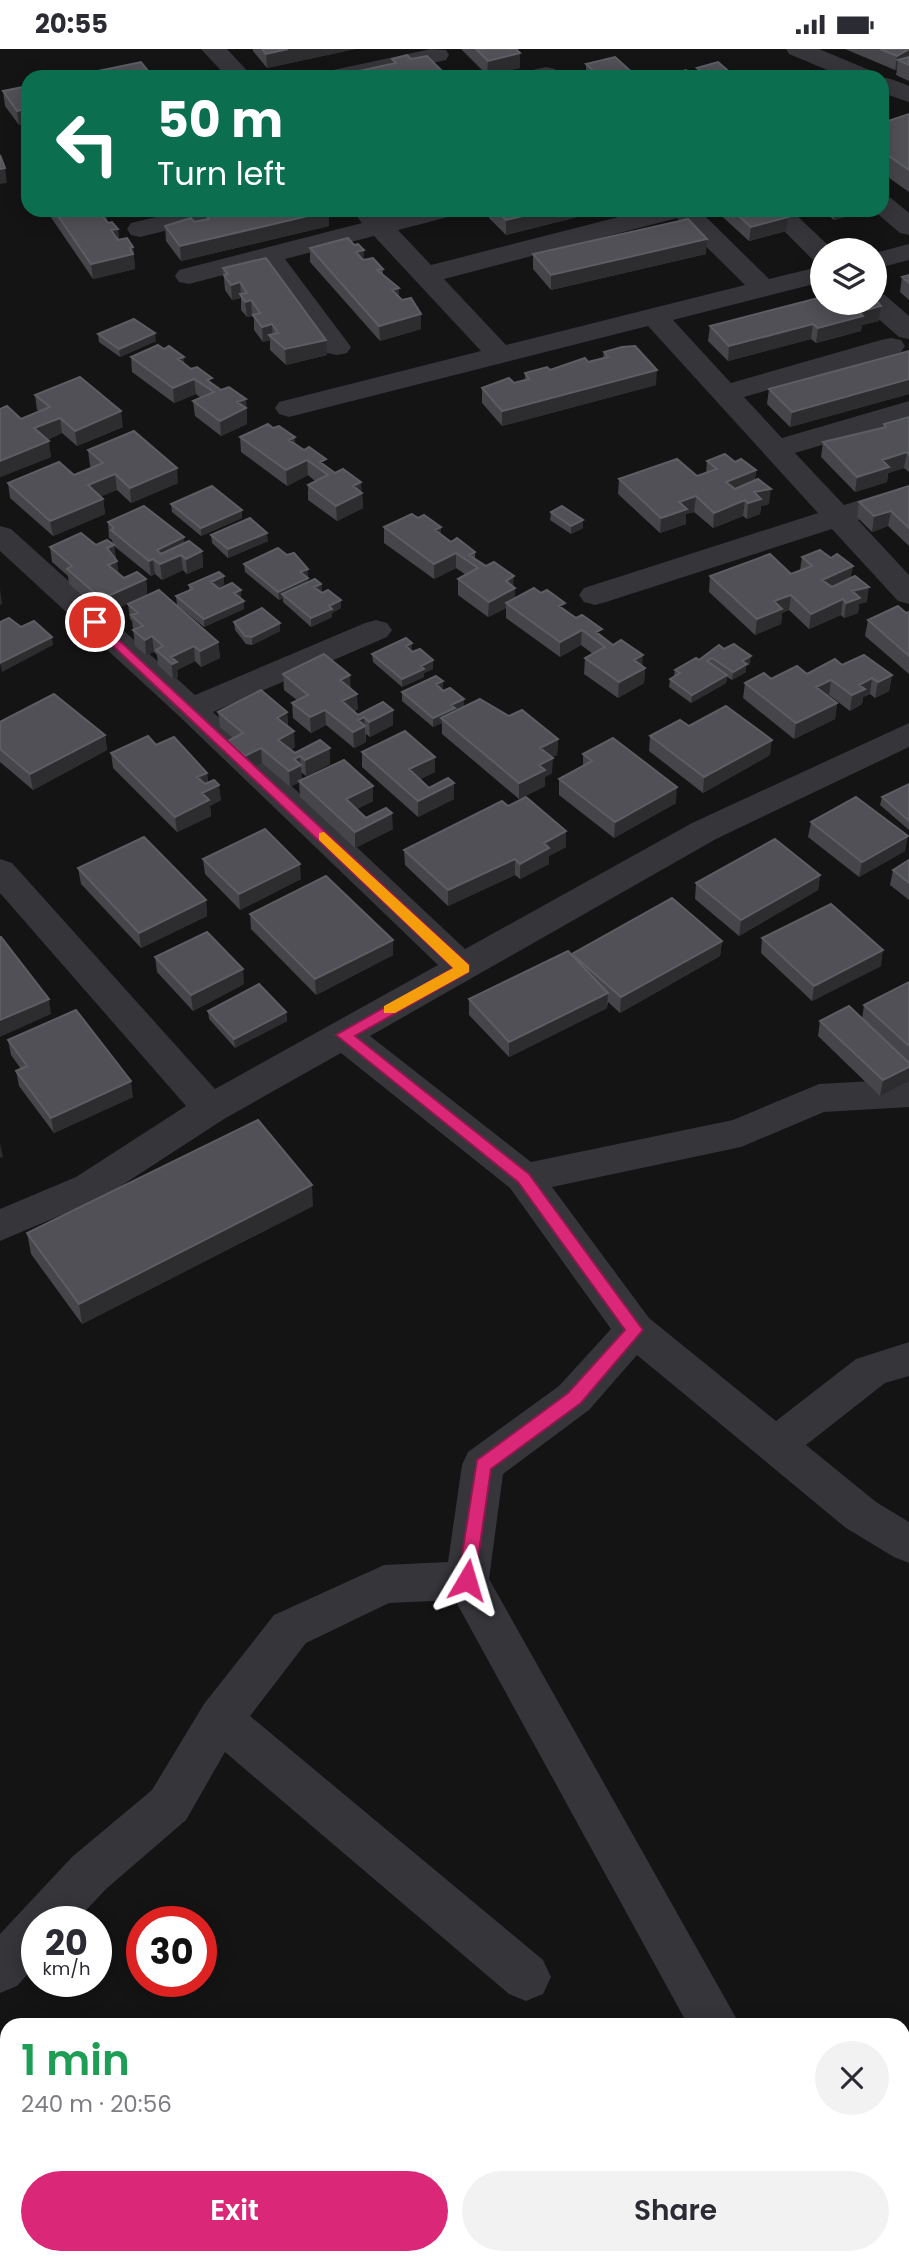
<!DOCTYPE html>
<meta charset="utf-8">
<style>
:root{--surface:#fff;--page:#f2f2f3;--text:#2b2b33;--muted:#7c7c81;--accent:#db2777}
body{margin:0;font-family:Poppins,sans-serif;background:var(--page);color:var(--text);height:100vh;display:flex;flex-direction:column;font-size:26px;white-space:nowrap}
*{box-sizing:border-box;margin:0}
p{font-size:23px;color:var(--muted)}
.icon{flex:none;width:38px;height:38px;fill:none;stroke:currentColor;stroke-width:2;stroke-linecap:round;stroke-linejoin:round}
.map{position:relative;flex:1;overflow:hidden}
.panel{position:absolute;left:0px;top:1969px;width:910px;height:247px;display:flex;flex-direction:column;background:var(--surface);border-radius:21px 21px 0 0;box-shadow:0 4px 18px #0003}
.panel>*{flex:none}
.top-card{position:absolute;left:21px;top:21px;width:868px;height:147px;border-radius:21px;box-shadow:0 4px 18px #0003;background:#0b6e4f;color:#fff;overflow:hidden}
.tools{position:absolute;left:810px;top:189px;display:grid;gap:14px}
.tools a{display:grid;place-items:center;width:77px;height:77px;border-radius:50%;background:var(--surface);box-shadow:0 4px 18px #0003;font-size:35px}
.speed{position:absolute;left:21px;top:1857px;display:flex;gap:14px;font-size:35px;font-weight:700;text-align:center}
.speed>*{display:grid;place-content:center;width:91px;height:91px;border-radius:50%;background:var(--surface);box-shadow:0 4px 18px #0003;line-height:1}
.speed small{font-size:18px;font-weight:400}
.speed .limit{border:10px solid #d22;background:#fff;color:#111}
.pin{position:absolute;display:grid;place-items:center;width:60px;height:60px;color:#fff;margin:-30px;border:4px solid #fff;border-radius:50%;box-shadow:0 2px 7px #0007}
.me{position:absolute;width:77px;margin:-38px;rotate:7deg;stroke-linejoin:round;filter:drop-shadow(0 0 5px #0008)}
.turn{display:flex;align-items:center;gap:24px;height:147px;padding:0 21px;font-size:32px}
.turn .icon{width:91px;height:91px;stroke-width:2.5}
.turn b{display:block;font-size:49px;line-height:60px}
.round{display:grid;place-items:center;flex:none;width:74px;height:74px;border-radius:37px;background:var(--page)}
.headline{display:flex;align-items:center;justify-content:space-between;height:119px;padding:0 21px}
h1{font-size:42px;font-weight:600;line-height:52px;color:#1e9e55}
.primary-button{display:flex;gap:14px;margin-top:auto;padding:14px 21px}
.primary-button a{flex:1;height:80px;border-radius:42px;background:var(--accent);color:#fff;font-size:28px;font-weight:600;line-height:80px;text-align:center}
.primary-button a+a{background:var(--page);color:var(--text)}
.status{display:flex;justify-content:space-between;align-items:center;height:49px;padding:0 35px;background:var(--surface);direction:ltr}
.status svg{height:19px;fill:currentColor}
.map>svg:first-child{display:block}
</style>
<div class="status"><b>20:55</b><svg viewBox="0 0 49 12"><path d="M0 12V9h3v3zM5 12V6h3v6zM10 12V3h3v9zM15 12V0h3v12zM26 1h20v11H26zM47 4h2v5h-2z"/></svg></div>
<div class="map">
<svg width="909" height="2214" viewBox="0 0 909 2214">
<rect width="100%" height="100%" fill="#141415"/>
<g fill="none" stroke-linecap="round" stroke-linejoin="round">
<path fill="#35353a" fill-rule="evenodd" d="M201,0H227L253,28H227Z
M431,0L446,1L449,6L446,11L368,28H321L324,23Z
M786,0H819L874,23L877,28H844L789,5Z
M546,18L555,20L561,28H520L523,23Z
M880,28C890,29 900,33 909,37V53L882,44Z
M882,147L891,149L909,164V186L900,184L873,161H882Z
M185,161H230L226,167L140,188L131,186L127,180L131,174Z
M352,161H379L386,168L412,161H456L452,167L398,181L431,216L646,161H699L769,230L822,217V233L673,271L731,334L881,291L891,289L901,291L905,297L901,303L744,348L782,389L909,352V370L795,404L844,456L909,436V455L858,471L909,526V555L898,552L832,480L606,553L595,556L584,553L579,546L584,539L818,464L648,277L289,368L279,365L275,359L279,353L481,302L374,187L285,210L351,298L347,304L337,306L327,304L262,216L189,235L179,233L175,227L179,221L362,174ZM677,169L745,236L506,296L444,230Z
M763,161H791L833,201H822V213L813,211Z
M909,195V211L875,220V204Z
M875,244L885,246L909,267V290L899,288L865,258L863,254H875Z
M0,477L11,480L195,646L365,574L376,571L387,574L392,581L387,588L213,663L465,900L692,774L909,674V698L716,790L370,987L531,1113L733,1071L819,1035L909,1030V1058L824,1063L741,1098L552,1138L649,1269L776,1372L856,1310L909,1293V1327L885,1334L806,1396L876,1453L909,1473V1514L894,1508L846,1479L637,1306L589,1361L503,1425L489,1530L740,1976H688L455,1551L389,1554L306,1594L250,1667L543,1911L551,1928L543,1945L526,1952L509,1945L225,1703L186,1771L106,1840L76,1872H37V1915L17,1937L0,1944V1885L72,1808L152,1741L204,1655L274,1566L384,1516L448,1513L462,1416L468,1403L559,1337L611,1280L510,1139L341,1004L224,1070L104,1148L0,1192V1160L76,1128L186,1057L0,844V810L12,814L215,1040L438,916L179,667L0,502Z
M805,2208H857L858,2214H806Z"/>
</g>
<path fill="#45454a" d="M253,0H355L267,19L253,2Z
M461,0H516L520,4V19L487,26Z
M845,0H909V32L896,26L897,20L895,21Z
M586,15L637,28H586Z
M28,37V74L19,76L5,57L3,42Z
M909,65V143L882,124V74Z
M46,161H106L107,173L118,180L119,191L133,198L135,220L93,230Z
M489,161H605L506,186L489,169Z
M715,161H780L786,182L749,192Z
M822,161H865V162L834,171Z
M229,163L329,177L181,212L166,192L165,177L206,171V165Z
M354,196L364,201V211L383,220V226L399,239V248L421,265V280L380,292L310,213V199Z
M533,205H706L551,241L533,220Z
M223,219L327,306L286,316L270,301V291L263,293L254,281V269L252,267L247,268L241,261V249L232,251L225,241Z
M909,226V251L900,243L902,228Z
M881,257L879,272L862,276L861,282L816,294L811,290L728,312L708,292L710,277Z
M98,285L156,292L120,308L99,293Z
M164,300L184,308V315L221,341L246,350L247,375L221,387L195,367L193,352L201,349L196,345L174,354L132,323L131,308Z
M909,302V345L790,378L767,355L769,340Z
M604,303L656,336L502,377L482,354V339L525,331V324L550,321L603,309Z
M35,346L123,378L77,397L62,384L47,391L51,408L0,428V360L21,370L39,362L37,361Z
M909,368V423L904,419L888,424L887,433L855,443L821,408L823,393L883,379L884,375Z
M240,388L296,395L362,444L363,459L337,472L308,451V436L315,432L308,426L287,437L241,403Z
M88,401L178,434L131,454L117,441L100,447L103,450L105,465L53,487L10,449L8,434L74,426L92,419L90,417Z
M707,412L735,413L756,421L755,431L769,455L761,457L760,465L747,470L743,467L713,479L694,463L686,465V475L660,484L618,445L619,430L697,427L706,424Z
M909,437V497L888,477L872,483L857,468L859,453Z
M171,455L242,461V469L201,487L172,463Z
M551,463L583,471V479L571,485L550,471Z
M418,469L441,478V486L451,493L475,503V510L515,539V549L565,561L645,619L644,634L618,649L584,625L585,609L593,605L581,596L560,608L506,569V559L488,568L458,546V530L466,526L456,519L434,530L384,494V478Z
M108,473L184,488V494L202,502L203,518L187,525L183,521L162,531L155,525L151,527L114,497L118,524L124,529L146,530L147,545L110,563L104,558L99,561L69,535L68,527L52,513L50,498L113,495L112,491L109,489Z
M211,486L268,492L228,509L212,494Z
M287,506L308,520V528H307L308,533L321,535L322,543L341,559L332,564V568L311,578L283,553V549L279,551L245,523L244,515Z
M802,508L851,529L867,553L859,555L858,564L844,569L841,566L809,580L789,561L782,564L781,575L755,586L709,543L710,527L791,525L800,521Z
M224,535L218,539L241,549L244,552V560L204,578L177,556L176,547L189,542V536Z
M128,555L218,593L220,609L201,618L195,612L177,621L178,628L173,630L158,616L157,606L154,603L146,606L135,597L132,572L130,570Z
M909,563V625L865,587L868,571Z
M234,573L280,574V582L252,596L246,595L235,581Z
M724,600L750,615L746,617V623L732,631L727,628L726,634L691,654L669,638L670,630L674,627L675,621Z
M412,602L433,611V620L424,624V628L402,638L373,613L372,605Z
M842,616L892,626L889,642L875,649L870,645L863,648L862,655L850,662L829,646L828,647L837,654L835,670L794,690L743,649L745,634L807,625Z
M283,625L351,640L358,660L354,662L358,666L393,676L370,688L366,685V693L354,699L326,676L311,684L293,669L292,654L297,651L284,641Z
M443,640L442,641L464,650V658L509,667L558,690L557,706L552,708V724L545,728V737L519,750L442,685V674L433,678L402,652V643Z
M218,663H287L288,677L295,698L290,701L295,704L330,715L306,727L301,723L302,731L373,737V752L357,760L366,769L393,780L355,799L300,748L299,733L290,738L262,714L247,722L229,707L228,692L233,689L220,678Z
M0,673L105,686L107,701L33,741L0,713Z
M689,677L770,706L703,744L649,702L650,687Z
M156,696L207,724L208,734L221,751L210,757L211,767L177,783L113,719L111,704Z
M362,703L435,708V723L420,730L429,739L454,750L418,768L362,718Z
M583,705L676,754L614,789L559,746V730L583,718Z
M909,735V781L880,756L882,748Z
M508,757L566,782V798L549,807V815L520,830L515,826L448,857L405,816L404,801Z
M811,773L905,802L859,828L808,788Z
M203,810L301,830L240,861L205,825Z
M909,811V851L890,836L893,821Z
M78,819L206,851L207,867L141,899L81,835Z
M820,826L818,841L739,887L695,850L696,834Z
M250,865L393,891V906L316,946L251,880Z
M762,889L881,917L812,952L761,904Z
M722,892L720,907L620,964L608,953L607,959L509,1008L469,966V950L572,907V905Z
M155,908L244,935L193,962L157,923Z
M909,933V1032L880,1047L818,987L820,972L862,970L864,956Z
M208,962L286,963L287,972L235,999L209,970Z
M8,991L133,1048L54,1084L19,1037L16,1022L21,1020L11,1006Z
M313,1157L82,1275L31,1205L27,1184Z"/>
<path fill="#2d2d30" d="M288,0H355L267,19L266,5Z
M909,0V14L898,11L897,20L895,21L897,7Z
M520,4V19L487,26L488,12Z
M444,24V28H427Z
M28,59V74L19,76L17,62Z
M5,119L7,134L0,135V120Z
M106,161L107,176L99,163Z
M548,161H605L506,186V171Z
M835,161H865V162L834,171Z
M329,162V177L181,212L180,197Z
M788,168L786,182L749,192L751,178Z
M118,180L119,194L111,181Z
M707,190L706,205L551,241V226Z
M133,198L135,220L93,230L91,215Z
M364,201V216L356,203Z
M240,233L241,249L232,251L231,236Z
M399,239V254L392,241Z
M251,251L252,267L247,268L245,253Z
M881,257L879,272L862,276L861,282L816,294L818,279L859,263Z
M421,265V280L380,292L379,277Z
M272,275L273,290L269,286L270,291L263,293L262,278Z
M813,275L811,290L728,312L729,297Z
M155,284L156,292L120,308L119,300Z
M326,291L327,306L286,316L285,300Z
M184,308L185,323L178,310Z
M657,321L656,336L502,377V362Z
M194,330L196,345L174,354L173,339Z
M909,330V345L790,378L792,363Z
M246,350L247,375L221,387L220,372L237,353Z
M121,362L123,378L77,397L75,382Z
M60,369L62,384L36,395L34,379Z
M295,388L296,403L289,391Z
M49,392L51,408L0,428V412Z
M907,403L904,419L888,424L887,433L855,443L857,428L882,411Z
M307,411L308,426L287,437L286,421Z
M177,419L178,434L131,454L130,439Z
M756,421L754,436L725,448L726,433Z
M115,425L117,441L90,452L88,436Z
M361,433L363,459L337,472L336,457L353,437Z
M771,440L769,455L761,457L760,465L747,470L748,454L754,443Z
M696,447L694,463L686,465V475L660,484L661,469L679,453Z
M103,450L105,465L53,487L50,472Z
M745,451L743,467L713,479L714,464Z
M242,461V469L201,487V479Z
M891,462L888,477L872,483L874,467Z
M583,471V479L571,485V477Z
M441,478V494L435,481Z
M267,484L268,492L228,509V500Z
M184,488L185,503L181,506L183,521L162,531L160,515L157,501Z
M114,496L116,511L107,499Z
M202,502L203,518L187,525L186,510Z
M456,504V519L434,530V515Z
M153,510L155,525L151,527L149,512Z
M117,512L119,527L108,516Z
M853,517L850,533L820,546L822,531Z
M308,520V528L301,531L300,523Z
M224,527V535L212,541L211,533Z
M514,527L513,540L515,539V554H506V559L488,568L489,553L506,532Z
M308,529V537L282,545L283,549L279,551L278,543Z
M146,530L147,545L110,563L108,547Z
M321,535L322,543L314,538Z
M869,538L867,553L859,555L858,564L844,569L846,554L852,542Z
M0,540L2,555L0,556Z
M241,541V549L235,552L234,544Z
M102,543L104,558L99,561L97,546Z
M791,546L789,561L782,564L781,575L755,586L757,570L774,552Z
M843,550L841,566L809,580L811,565Z
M341,551V559L332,564V568L311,578V569L329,557Z
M244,552V560L204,578V570Z
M280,574V582L252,596V588Z
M582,581L581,596L560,608V593Z
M152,587L154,603L146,606L145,591Z
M52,588L53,596L2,623L0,614Z
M218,593L220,609L201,618L200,602Z
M412,594V602L406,605V597Z
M194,597L195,612L177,621L178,628L173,630L171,608Z
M643,606L642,620L645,619L644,634L618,649L619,633L634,611Z
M751,607L750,615L746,617V623L732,631L733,623L742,612Z
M433,611V620L424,624V628L402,638V630L421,617Z
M350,626L351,641L340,631Z
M727,626L726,634L691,654L692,646Z
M892,626L889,642L875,649L878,633Z
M872,629L870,645L863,648L862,655L850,662L852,646L859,636Z
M831,631L829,646L814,654L816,638Z
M443,632V640L436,643V635Z
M357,645L358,660L343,668L342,652Z
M464,650V658L441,669L442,674L433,678V669L451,656Z
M837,654L835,670L794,690L796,674Z
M325,661L326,676L311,684L310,668Z
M393,661V676L370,688L369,673Z
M287,663L288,679L277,669Z
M364,668L366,693L354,699L353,683L358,671Z
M294,682L295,698L279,706L278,691Z
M105,686L107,701L33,741L30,725Z
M558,690L557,706L540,715V699Z
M772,691L770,706L703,744L704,728Z
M261,699L262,714L247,722L245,707Z
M330,699V715L306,727L305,711Z
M300,707L302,732L290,738L289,722L294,710Z
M435,708V723L409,736V720Z
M553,709L552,724L545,728V737L519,750V734L539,716Z
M207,724L208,739L197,728Z
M454,734V750L418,768V752Z
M219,736L221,751L210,757L211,767L177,783L175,768L202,744Z
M373,737V752L346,766V750Z
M677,738L676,754L614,789L615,773Z
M392,764L393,780L355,799V783Z
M566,782V798L549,807V815L520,830V815L544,794Z
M908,787L905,802L859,828L862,813Z
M515,810V826L448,857V841Z
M300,815L301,830L240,861L239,845Z
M820,826L818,841L739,887L741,871Z
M206,851L207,867L141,899L139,884Z
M393,891V906L316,946L315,930Z
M722,892L720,907L620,964L621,948Z
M883,901L881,917L812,952L814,937Z
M243,920L244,935L193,962L191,946Z
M608,944L607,959L509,1008V993Z
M49,950L51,965L0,988V971Z
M286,963L287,972L235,999L234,990Z
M909,1018V1032L880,1047L883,1031Z
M131,1032L133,1048L54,1084L51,1069Z
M0,1094L3,1108L0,1109Z
M312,1136L313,1157L82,1275L79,1255Z"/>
<path fill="#505056" stroke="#5d5e64" stroke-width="2" d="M262,0H288L266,5Z
M476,0H516L520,4L488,12Z
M880,0H909L897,7Z
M407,6L411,10L427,7L444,24L427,28H325L339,24L341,26L396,14L392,10Z
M615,8L637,28H600L586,15Z
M909,8V16L898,11Z
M141,13L153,28H69Z
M718,13L733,26L727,28H665L664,27L686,21L691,26L702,23L697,19Z
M28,37V59L17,62L3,42Z
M909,65V121L882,102V74Z
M0,106L5,119L0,120Z
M54,161H106L99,163L108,174L112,173L118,180L111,181L118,191L127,189L133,198L130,199L133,205L91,215Z
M222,161H228L229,163L236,161H328L329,162L180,197L165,177L191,169L194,173L209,170L206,165Z
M496,161H548L506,171Z
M732,161H752L753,162L758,161H780L788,168L751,178Z
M688,170L707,190L551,226L533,205Z
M348,189L354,196L358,195L364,201L356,203L363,211L373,209L383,220L377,221L399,239L392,241L402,251L411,249L421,265L379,277L310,199Z
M266,209L326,291L285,300L269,286L278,284L272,275L262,278L253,266L260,264L251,251L245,253L240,245L247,244L240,233L231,236L224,226L228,225L223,219Z
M909,226V234L902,228Z
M822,248V254H875V250L881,257L859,263L863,267L818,279L813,275L729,297L710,277Z
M134,270L155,284L119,300L98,285Z
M158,296L164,300L169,297L184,308L178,310L191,320L197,318L212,329L207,331L221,341L229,338L246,350L237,353L246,359L220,372L193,352L214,343L194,330L173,339L131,308Z
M635,297L657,321L502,362L482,339L509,329L514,334L529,330L525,324L547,318L550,321L585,309L588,313L608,308L604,303L622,298Z
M909,302V330L792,363L769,340Z
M80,328L121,362L75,382L60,369L34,379L49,392L0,412V360L7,357L21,370L50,358L35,346Z
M909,368V406L907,403L882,411L889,418L857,428L823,393L886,378L884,375Z
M268,375L273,379L279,377L295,388L289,391L304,401L309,398L326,410L320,413L335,424L343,420L361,433L353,437L362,444L336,457L308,436L328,426L307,411L286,421L240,388Z
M134,382L177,419L130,439L115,425L88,436L103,450L50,472L8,434L59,413L74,426L103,414L88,401Z
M725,405L735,413L741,410L756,421L726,433L735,440L758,430L771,440L754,443L761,450L748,454L745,451L714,464L696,447L679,453L687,460L661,469L619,430L677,410L697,427L717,420L707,412Z
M212,437L242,461L201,479L171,455Z
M909,437V479L891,462L874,467L859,453Z
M144,457L184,488L157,501L161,505L189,492L202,502L186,510L181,506L160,515L153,510L149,512L111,481L114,479L108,473Z
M562,457L583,471L571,477L551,463Z
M412,465L418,469L424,466L441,478L435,481L451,493L457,489L475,503L469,506L486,517L494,513L514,527L506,532L515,539L489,553L458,530L478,519L456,504L434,515L384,478Z
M250,469L267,484L228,500L211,486Z
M81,484L96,496L107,491L114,496L107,499L117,512L108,516L124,529L137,523L146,530L108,547L102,543L97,546L67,520L72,517L50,498Z
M278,499L287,506L294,504L308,520L300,523L308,529L278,543L244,515Z
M820,501L831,509L837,505L853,517L822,531L832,538L855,527L869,538L852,542L860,549L846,554L843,550L811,565L791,546L774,552L782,560L757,570L710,527L770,505L791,525L812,517L802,508Z
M219,523L224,527L211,533L219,540L232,534L241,541L234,544L244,552L204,570L176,547L193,540L189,536Z
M315,530L321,535L314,538L322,544L328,541L341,551L329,557L332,560L311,569L282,545Z
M534,539L541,544L547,541L565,554L559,557L576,569L582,566L602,580L596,583L613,596L621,591L643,606L634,611L645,619L619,633L585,609L605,598L582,581L560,593L506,554Z
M159,541L218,593L200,602L194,597L171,608L177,613L172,615L156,601L163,597L152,587L145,591L133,581L143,577L131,566L138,564L128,555Z
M898,557L906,564L909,563V607L868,571Z
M262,559L280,574L252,588L245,587L234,573Z
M9,569L21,578L34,572L52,588L0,614V573Z
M406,589L412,594L406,597L412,603L420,600L433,611L421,617L424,620L402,630L372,605Z
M734,595L751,607L742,612L747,615L733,623L712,609L707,612L727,626L692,646L670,630L680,624L675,621L696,609L699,611L719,596L724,600Z
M324,605L350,626L340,631L357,645L342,652L358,666L383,653L393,661L369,673L364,668L358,671L365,677L353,683L325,661L310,668L292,654L308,646L283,625Z
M864,606L892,626L878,633L872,629L859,636L865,640L852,646L831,631L816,638L837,654L796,674L745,634L764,624L771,630L797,617L807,625L835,610L842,616Z
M436,627L443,632L436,635L443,642L450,639L464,650L451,656L455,659L433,669L402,643Z
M261,641L287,663L277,669L294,682L278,691L295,704L320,691L330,699L305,711L300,707L294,710L301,716L289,722L261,699L245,707L228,692L243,684L218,663Z
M54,645L105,686L30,725L0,700V673Z
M480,650L509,667L522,661L558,690L540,699L553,709L539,716L545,721L519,734L441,669Z
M726,657L772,691L704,728L650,687L680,671L689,677Z
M405,682L435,708L409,720L429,739L448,729L454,734L418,752L362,703Z
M148,687L156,696L174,688L207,724L197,728L205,735L214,731L219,736L202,744L209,751L175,768L111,704Z
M613,689L677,738L615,773L559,730L592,712L583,705Z
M344,711L373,737L346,750L366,769L386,759L392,764L355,783L299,732Z
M909,735V772L882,748Z
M526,748L566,782L544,794L549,799L520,815L515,810L448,841L404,801L502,752L508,757Z
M856,748L908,787L862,813L811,773Z
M265,780L300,815L239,845L203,810Z
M144,788L206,851L139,884L78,819Z
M775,790L820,826L741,871L696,834Z
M909,811V834L893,821Z
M326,827L393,891L315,930L250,865Z
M672,849L722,892L621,948L572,905Z
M831,855L883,901L814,937L762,889Z
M207,883L243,920L191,946L155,908Z
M0,888H1L49,950L0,971Z
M568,902L608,944L509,993L469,950Z
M909,933V997L864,956Z
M259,935L286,963L234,990L208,962Z
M849,957L909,1014V1018L883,1031L820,972Z
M76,961L131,1032L51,1069L16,1022L27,1017L8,991Z
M258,1071L312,1136L79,1255L27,1184Z"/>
<path fill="#db2777" stroke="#8e194d" stroke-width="2" d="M95,569L469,916V923L355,987L529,1125L643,1281L581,1354L491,1420L474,1537H461L458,1531L477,1411L568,1344L625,1281L518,1133L336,986L453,919L91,576V570Z"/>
<path fill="#f59e0b" d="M324,783L469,916V923L395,964H384V957L453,919L319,791V784Z"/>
</svg>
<div class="tools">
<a><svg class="icon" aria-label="layers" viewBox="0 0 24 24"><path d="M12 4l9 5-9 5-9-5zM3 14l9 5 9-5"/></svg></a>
</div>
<div class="speed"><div>20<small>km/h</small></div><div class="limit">30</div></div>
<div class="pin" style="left:95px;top:573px;background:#d93025"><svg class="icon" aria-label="arrive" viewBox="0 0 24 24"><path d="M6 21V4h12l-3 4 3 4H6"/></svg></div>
<svg class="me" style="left:467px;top:1531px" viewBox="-20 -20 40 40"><path d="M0-17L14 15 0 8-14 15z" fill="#db2777" stroke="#fff" stroke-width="4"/></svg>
<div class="top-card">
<div class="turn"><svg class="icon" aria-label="left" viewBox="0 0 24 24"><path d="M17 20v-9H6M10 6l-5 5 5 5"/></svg><div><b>50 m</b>Turn left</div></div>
</div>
<section class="panel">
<div class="headline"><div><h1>1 min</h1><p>240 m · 20:56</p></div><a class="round"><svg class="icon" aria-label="close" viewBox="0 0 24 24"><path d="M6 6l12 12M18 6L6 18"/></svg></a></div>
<div class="primary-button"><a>Exit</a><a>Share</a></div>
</section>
</div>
